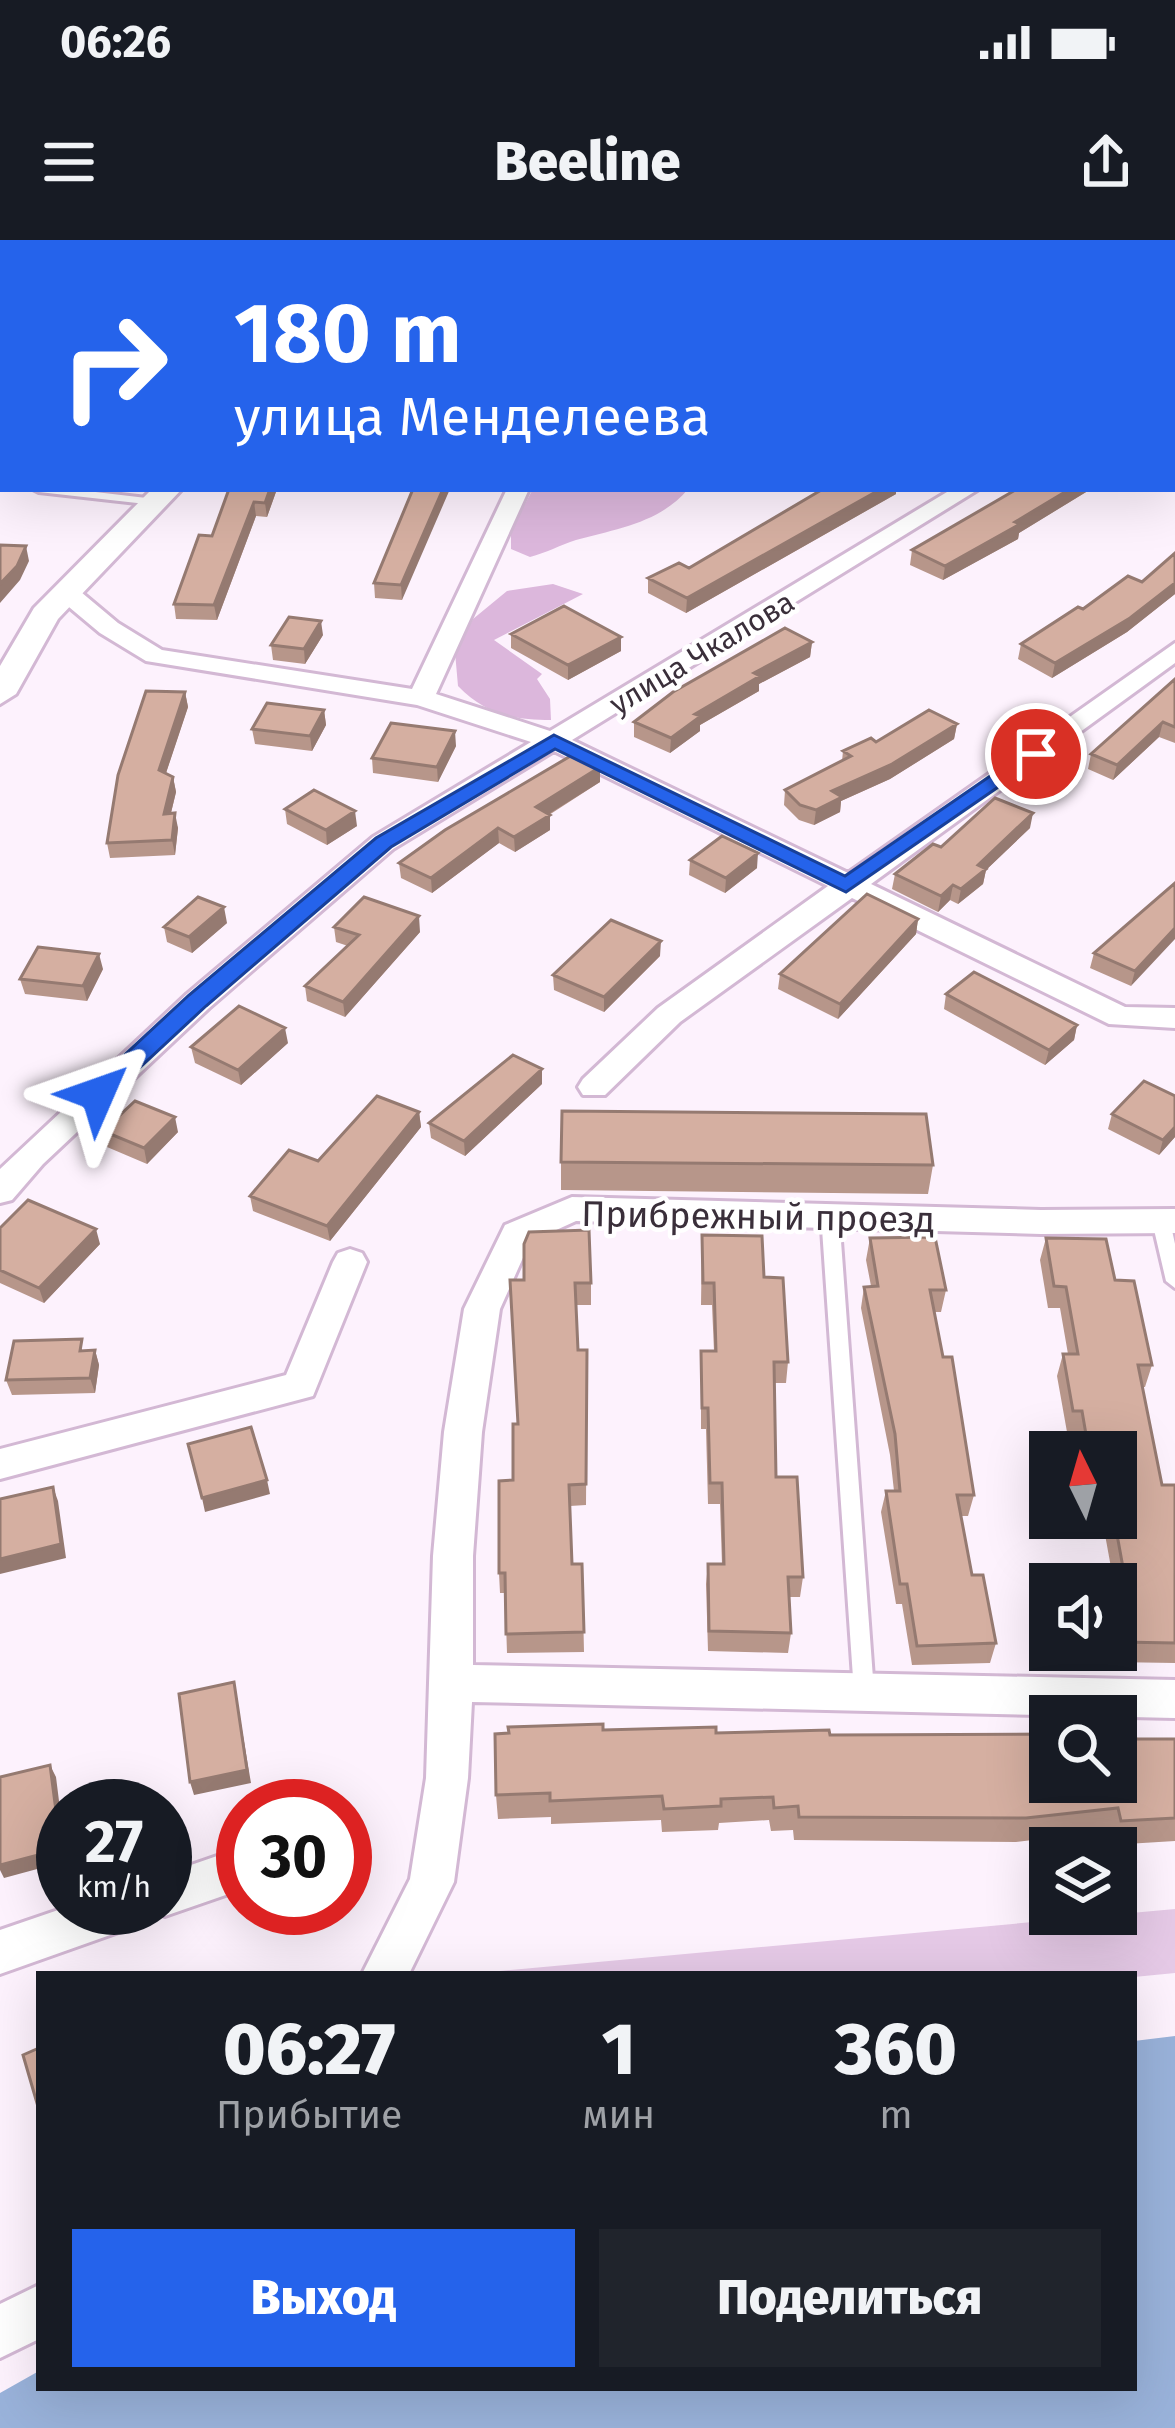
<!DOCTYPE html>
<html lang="ru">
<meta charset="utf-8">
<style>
:root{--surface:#171b24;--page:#20242c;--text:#f1f3f6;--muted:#9ea1a6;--accent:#2563eb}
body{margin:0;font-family:"Fira Sans",sans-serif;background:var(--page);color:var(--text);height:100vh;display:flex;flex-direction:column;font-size:45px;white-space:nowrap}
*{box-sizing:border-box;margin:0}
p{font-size:39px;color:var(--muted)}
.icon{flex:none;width:66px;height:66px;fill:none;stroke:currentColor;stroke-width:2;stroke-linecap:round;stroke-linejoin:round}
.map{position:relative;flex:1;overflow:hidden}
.drawer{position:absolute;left:36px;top:1731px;width:1101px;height:420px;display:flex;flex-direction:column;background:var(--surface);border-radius:0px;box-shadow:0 12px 48px #0002}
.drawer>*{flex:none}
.top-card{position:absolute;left:0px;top:0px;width:1176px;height:252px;box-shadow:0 12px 48px #0002;background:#2563eb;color:#fff;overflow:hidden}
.needle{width:78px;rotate:355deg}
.buttons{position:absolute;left:1029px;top:1191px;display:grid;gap:24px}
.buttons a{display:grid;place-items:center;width:108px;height:108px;border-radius:0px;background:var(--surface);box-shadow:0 12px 48px #0002;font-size:60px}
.speed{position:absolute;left:36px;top:1539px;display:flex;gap:24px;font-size:60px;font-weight:700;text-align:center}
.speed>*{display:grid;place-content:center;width:156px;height:156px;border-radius:50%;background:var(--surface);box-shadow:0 12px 48px #0002;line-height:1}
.speed small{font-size:30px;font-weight:400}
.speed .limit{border:18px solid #d22;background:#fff;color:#111}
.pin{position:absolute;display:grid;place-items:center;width:102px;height:102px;color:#fff;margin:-51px;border:6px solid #fff;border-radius:50%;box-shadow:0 3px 12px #0007}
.me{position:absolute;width:132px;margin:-66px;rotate:47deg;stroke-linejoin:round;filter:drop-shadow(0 0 9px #0008)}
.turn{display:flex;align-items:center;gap:42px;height:252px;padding:0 36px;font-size:54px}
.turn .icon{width:156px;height:156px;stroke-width:2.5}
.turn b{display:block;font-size:84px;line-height:102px}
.eta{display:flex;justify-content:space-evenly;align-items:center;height:204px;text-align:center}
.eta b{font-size:72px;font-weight:800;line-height:84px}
.cta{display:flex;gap:24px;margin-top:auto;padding:24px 36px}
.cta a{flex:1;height:138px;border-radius:0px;background:var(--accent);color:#fff;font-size:48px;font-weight:800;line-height:138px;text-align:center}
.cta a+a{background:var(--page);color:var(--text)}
.status{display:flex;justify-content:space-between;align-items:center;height:84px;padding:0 60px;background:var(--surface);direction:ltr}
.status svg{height:33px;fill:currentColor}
header{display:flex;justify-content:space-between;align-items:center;height:156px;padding:0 36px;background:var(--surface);font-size:54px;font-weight:800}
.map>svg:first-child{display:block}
</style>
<div class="status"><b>06:26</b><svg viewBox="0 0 49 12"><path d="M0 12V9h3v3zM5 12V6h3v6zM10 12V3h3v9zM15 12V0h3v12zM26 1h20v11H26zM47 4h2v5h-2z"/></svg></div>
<header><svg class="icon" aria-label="menu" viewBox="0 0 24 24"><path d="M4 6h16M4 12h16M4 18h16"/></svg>Beeline<svg class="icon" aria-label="share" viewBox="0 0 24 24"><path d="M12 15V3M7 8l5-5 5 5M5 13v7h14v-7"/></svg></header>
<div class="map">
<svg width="1175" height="2188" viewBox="0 0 1175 2188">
<rect width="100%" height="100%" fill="#fdf2fd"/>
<path fill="#e5c9e6" d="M1175,1669V1733L1134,1737L467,1734Z"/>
<path fill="#dcb7dc" d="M533,249H688C660,283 616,289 576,300C560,305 546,313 530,317L511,309V290Z
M553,344L583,354L494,400L542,434L537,439L550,459L551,480C513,480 485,474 458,446L455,412L473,379L507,351Z"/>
<path fill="#99b2da" d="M1175,1796V2188H0V2153L39,2131V2148H1134V1801Z"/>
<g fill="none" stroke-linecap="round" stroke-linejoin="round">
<defs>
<path id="service" d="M631,0H641L638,3H628Z
M0,239H3V246H0Z
M33,249H70L155,259L161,262L155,265L39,252Z
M830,968L839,974L874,1452L871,1459L864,1461L857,1459L854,1452L821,974Z
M1161,975L1170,981L1175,1004V1048L1166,1041L1152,981Z"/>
<path id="minor" d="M407,0H439L441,3H409Z
M1173,126H1175V138H1173Z
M507,249H529L436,454L550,491L952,249H979L572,500L848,633L1175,403V423L871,644L1125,767L1175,768V788L1109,784L852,658L680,782L605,855H583L578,847L583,839L658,768L828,646L554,511L393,609L209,768L43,924L12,960L0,963V929L187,754L373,597L531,502L417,465L146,421L100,393L57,357V347H75L118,383L162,410L412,449Z
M572,957L1041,970L1175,969V993L1041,994L576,981L530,1002L500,1069L482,1192L473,1316V1425L1175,1440V1478L472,1462L468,1538L454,1642L409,1734H362L410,1639L426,1538L433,1316L444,1192L464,1069L505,985Z
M350,1009L362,1013L367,1022L313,1156L0,1239V1209L286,1135L333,1022L338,1013Z
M243,1607V1649L165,1676L150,1670L144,1683L0,1734V1690L64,1668H165V1634Z
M39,2045V2099L0,2118V2064Z"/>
<path id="tertiary" d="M403,0H428L401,3Z
M152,249H182L58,379L16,454L0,464V426L34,368Z"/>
</defs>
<use href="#service" stroke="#d3b8d4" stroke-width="6"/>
<use href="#minor" stroke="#d3b8d4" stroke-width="6"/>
<use href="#tertiary" stroke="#d3b8d4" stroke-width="6"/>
<use href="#service" fill="#fff" fill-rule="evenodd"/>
<use href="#minor" fill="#fff" fill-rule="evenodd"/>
<use href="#tertiary" fill="#fff" fill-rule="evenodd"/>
</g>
<path fill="#b7968a" d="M229,249H277L267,277L256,276L217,380L176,379L174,364L212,296Z
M413,249L402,360L375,358L374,343Z
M823,249H896V254L686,373L648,353V338L689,328Z
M1017,249H1091L1019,293L1018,299L943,340L910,325L912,310Z
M1175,313V354L1127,392L1052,438L1018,419L1021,404L1083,369L1142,342Z
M511,394L621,411L568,440L511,408Z
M323,395L305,424L273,420L271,405Z
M812,402L810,417L759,444V451L700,485V491L670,513L634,497V482Z
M1175,439V503L1159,497L1113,540L1088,529L1091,514Z
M185,452L188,467L166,533L173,537L176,552L171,573L178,588L175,615L110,618L107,603Z
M324,470L326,485L312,511L255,504L252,489Z
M957,484L954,499L890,539L841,561L840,572L814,585L799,580L784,565L785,550L842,521L843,511Z
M456,506L438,542L373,533L372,518Z
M600,527V542L549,575L550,590L515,612L499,603L432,653L401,638L399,623Z
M285,569L357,586L327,605L287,584Z
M1030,588L986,630L983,644L958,664L950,660L938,672L892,649L895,634L941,607Z
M690,620L757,628L725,653L689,635Z
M1175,643L1131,746L1090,728L1094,713Z
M918,679L916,694L838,779L778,749L780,734Z
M227,683L192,713L167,702L164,687Z
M334,687L420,692L345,777L307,761L305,746L348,706L336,702Z
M660,716L604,772L554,750L553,735Z
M103,729L87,761L25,754L20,739Z
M946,754L1077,785L1074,800L1045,825L944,769Z
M288,803L241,845L195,823L191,807Z
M542,844L465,916L431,898L429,883Z
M419,872L421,887L330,1001L253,971L250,956Z
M1112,874L1175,897L1159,915L1108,889Z
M103,891L178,892L147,924L107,907Z
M561,922L933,925L928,954L561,950Z
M0,988L100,1004L44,1063L0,1043Z
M702,995L764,1037L788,1122L786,1143H774L776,1237L803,1337L800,1357H789L791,1393L788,1413L708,1411L706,1344L708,1324H722L720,1264H708L706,1189H701V1111H714L712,1065H701Z
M870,998L946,1050L941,1072H934L974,1255L968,1276H961L972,1335L996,1403L990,1423L912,1425L902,1364H896L881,1272L886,1251H894L890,1215L861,1068L864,1047L871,1046L866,1020Z
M1046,998L1115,1040L1152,1125L1145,1147H1142L1162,1245H1175V1423L1112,1422L1110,1410H1116V1344H1103L1107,1333H1112L1102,1278H1116V1212H1078L1075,1193L1067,1192L1057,1136L1063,1114H1068L1060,1068H1048L1040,1020Z
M510,1040L591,1043V1065H576L578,1110H587L586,1265L570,1266L572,1324H582L584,1412L507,1413L505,1353H500L499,1333L513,1240L518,1184Z
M95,1110L99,1125L95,1153L12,1155L6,1140L86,1111Z
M603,1490L830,1495L1050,1542L1136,1499H1175V1601L1110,1605L1107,1591L1016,1602L794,1600L793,1590L771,1591L769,1580L719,1583L718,1590L662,1592L661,1580L551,1584V1577L498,1579L496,1555Z"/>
<path fill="#957a71" d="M270,249H277L267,277L265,263Z
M443,249H450L402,360L401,345Z
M881,249H896V254L686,373L687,358Z
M1070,249H1091L1019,293L1018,299L943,340L945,326Z
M254,262L256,276L217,380L214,365Z
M26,306L29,321L20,340L0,363V344Z
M1175,343V354L1127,392L1052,438L1055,423Z
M321,381L323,395L305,424L304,409Z
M621,397V411L568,440V425Z
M812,402L810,417L759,444V451L700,485V491L670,513L671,498L695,474L754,433Z
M185,452L188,467L162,545L159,530Z
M324,470L326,485L312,511L310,496Z
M1163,482L1159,497L1113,540L1117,525Z
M957,484L954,499L890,539L841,561L840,572L814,585L816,570L832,551Z
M455,491L456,506L438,542L437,527Z
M600,527V542L536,582V567Z
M173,537L176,552L167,589L164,574Z
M355,571L357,586L327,605L326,590Z
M175,573L178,588L175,615L172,600Z
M1033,573L1030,588L986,630L983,644L958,664L961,649L978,625Z
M550,575V590L515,612L514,597Z
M498,588L499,603L432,653L431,638Z
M758,613L757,628L725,653L726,638Z
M953,645L950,660L938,672L941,656Z
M224,667L227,683L192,713L189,697Z
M419,676L420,692L345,777L343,762Z
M918,679L916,694L838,779L840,764Z
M1175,688V699L1131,746L1135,731Z
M661,701L660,716L604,772V757Z
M99,714L103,729L87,761L83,746Z
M1077,785L1074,800L1045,825L1049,810Z
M285,788L288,803L241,845L238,830Z
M542,829V844L465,916L464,901Z
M419,872L421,887L330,1001L327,986Z
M175,877L178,892L147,924L144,908Z
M1175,887V897L1159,915L1163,900Z
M96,989L100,1004L44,1063L39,1048Z
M95,1110L99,1125L95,1153L90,1138Z
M267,1240L270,1254L205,1272L202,1258Z
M53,1247L58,1261L66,1318L0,1334V1319Z
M234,1442L251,1543L194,1555L190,1542Z
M50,1525L56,1537L63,1593V1622L4,1638L0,1630V1625Z"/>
<path fill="#d5afa1" stroke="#957a71" stroke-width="3" d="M71,0H233L230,3H68Z
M451,0H592L589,3H448Z
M666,0H710L707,3H663Z
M813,0L819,1L857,0L855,3H811Z
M948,0H982L980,3H946Z
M1094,0H1112L1110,3H1093Z
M1175,49V109L1173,112V53Z
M3,55V109L0,108V56Z
M3,112V162L0,164V118Z
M229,249H270L265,263L254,262L214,365L174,364L199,295L212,296Z
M413,249H443L401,345L374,343Z
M823,249H881L687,358L648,338L679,323L689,328Z
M1017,249H1070L1015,282L1020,284L945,326L912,310Z
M0,305L26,306L17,326L0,344Z
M1175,313V343L1130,378L1055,423L1021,404L1078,367L1083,369L1128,336L1142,342Z
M564,366L621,397L568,425L511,394Z
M289,377L321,381L304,409L271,405Z
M785,388L812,402L754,433L760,436L695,474L701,476L671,498L634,482L673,452Z
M1175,439V487L1163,482L1117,525L1091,514Z
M146,451L185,452L159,530L173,537L164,574L175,573L172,600L107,603L118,535Z
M267,463L324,470L310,496L252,489Z
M929,470L957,484L892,524L832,551L842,557L816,570L800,565L785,550L851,516L843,511L871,498L876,502Z
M391,483L455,491L437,527L372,518Z
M574,514L600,527L536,567L550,575L514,597L498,588L431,638L399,623L445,590Z
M314,550L355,571L326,590L285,569Z
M995,558L1033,573L978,625L986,629L961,649L953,645L941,656L895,634L933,604L941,607Z
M722,596L758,613L726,638L690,620Z
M1175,643V688L1135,731L1094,713Z
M867,654L918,679L840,764L780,734Z
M198,657L224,667L189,697L164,687Z
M364,657L419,676L343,762L305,746L359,695L334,687Z
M611,680L661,701L604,757L553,735Z
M38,707L99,714L83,746L20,739Z
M974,732L1077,785L1049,810L946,754Z
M239,766L285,788L238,830L191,807Z
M513,815L542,829L464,901L429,883Z
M1144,841L1175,856V887L1163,900L1112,874Z
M377,856L419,872L327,986L250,956L289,910L318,921Z
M135,861L175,877L144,908L103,891Z
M562,871L926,874L933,925L561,922Z
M28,960L96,989L39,1048L0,1030V988Z
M589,990L591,1043H575L578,1110H587L586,1244L569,1245L572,1324H582L584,1392L506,1394L505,1333H499V1241L513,1240V1184H518L510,1040H524V1004L529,992Z
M702,995L762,996L764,1037L783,1038L788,1122H774L776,1237H797L803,1337H788L791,1393L709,1391L708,1324H724L722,1243H710L708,1168H702L701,1111H716L714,1043H703Z
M935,997L946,1050H930L943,1117H952L974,1255H957L972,1335H983L996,1403L917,1406L907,1344H900L886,1251H900L895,1194L864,1047L878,1046L870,998Z
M1046,998L1106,999L1115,1040L1134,1041L1152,1125H1138L1162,1245H1175V1403L1120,1402L1116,1381V1344H1109L1107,1333H1124L1114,1278H1116V1212H1089L1082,1171H1073L1063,1114H1078L1066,1047L1054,1046Z
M82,1099L80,1111L95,1110L90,1138L6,1140L14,1101Z
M251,1187L267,1240L202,1258L188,1204Z
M53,1247L61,1304L0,1319V1259Z
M234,1442L247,1530L190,1542L179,1454Z
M603,1484V1490L716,1487V1493L829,1490L830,1495L1048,1494L1050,1506V1542H1116V1496L1135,1495L1136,1499H1175V1578L1121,1581L1118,1568L1026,1578L799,1577L798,1566L774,1568L773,1557L721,1559V1566L664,1569L662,1556L550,1561V1553L496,1555L495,1494L509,1493L508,1487Z
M50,1525L61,1609L0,1625V1537Z
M39,1808V1870L23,1815Z"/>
<path fill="#2563eb" stroke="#184099" stroke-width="3" d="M554,495L845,636L1028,510L1046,514L846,652L555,509L391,607L206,766L106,859H89V848L189,755L376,598Z"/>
<g text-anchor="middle" stroke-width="9" stroke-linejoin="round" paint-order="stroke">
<g font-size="30" fill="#3a2f3a" stroke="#fff">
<text transform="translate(702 413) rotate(-31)" y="10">улица Чкалова</text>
</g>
<g font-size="36" fill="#3a2f3a" stroke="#fff">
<text transform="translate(758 976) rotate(1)" y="13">Прибрежный проезд</text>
</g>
</g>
</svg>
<div class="buttons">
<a><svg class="needle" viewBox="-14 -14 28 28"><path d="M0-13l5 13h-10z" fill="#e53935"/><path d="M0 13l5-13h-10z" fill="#9ea1a6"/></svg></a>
<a><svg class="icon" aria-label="sound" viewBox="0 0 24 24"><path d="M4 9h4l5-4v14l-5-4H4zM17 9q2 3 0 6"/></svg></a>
<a><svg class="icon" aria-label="search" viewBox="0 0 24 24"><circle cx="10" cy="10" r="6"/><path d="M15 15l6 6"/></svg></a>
<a><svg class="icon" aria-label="layers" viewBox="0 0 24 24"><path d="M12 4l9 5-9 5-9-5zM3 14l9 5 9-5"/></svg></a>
</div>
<div class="speed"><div>27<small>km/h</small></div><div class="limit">30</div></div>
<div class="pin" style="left:1036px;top:514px;background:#d93025"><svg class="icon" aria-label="arrive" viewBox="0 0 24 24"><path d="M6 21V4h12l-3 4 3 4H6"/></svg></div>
<svg class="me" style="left:98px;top:854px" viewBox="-20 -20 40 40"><path d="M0-17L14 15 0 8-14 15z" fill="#2563eb" stroke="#fff" stroke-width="4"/></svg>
<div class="top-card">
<div class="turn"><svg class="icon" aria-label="right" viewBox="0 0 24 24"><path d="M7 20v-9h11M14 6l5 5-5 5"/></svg><div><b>180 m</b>улица Менделеева</div></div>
</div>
<section class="drawer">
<div class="eta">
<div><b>06:27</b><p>Прибытие</p></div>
<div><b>1</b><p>мин</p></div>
<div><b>360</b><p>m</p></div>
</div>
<div class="cta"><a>Выход</a><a>Поделиться</a></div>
</section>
</div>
